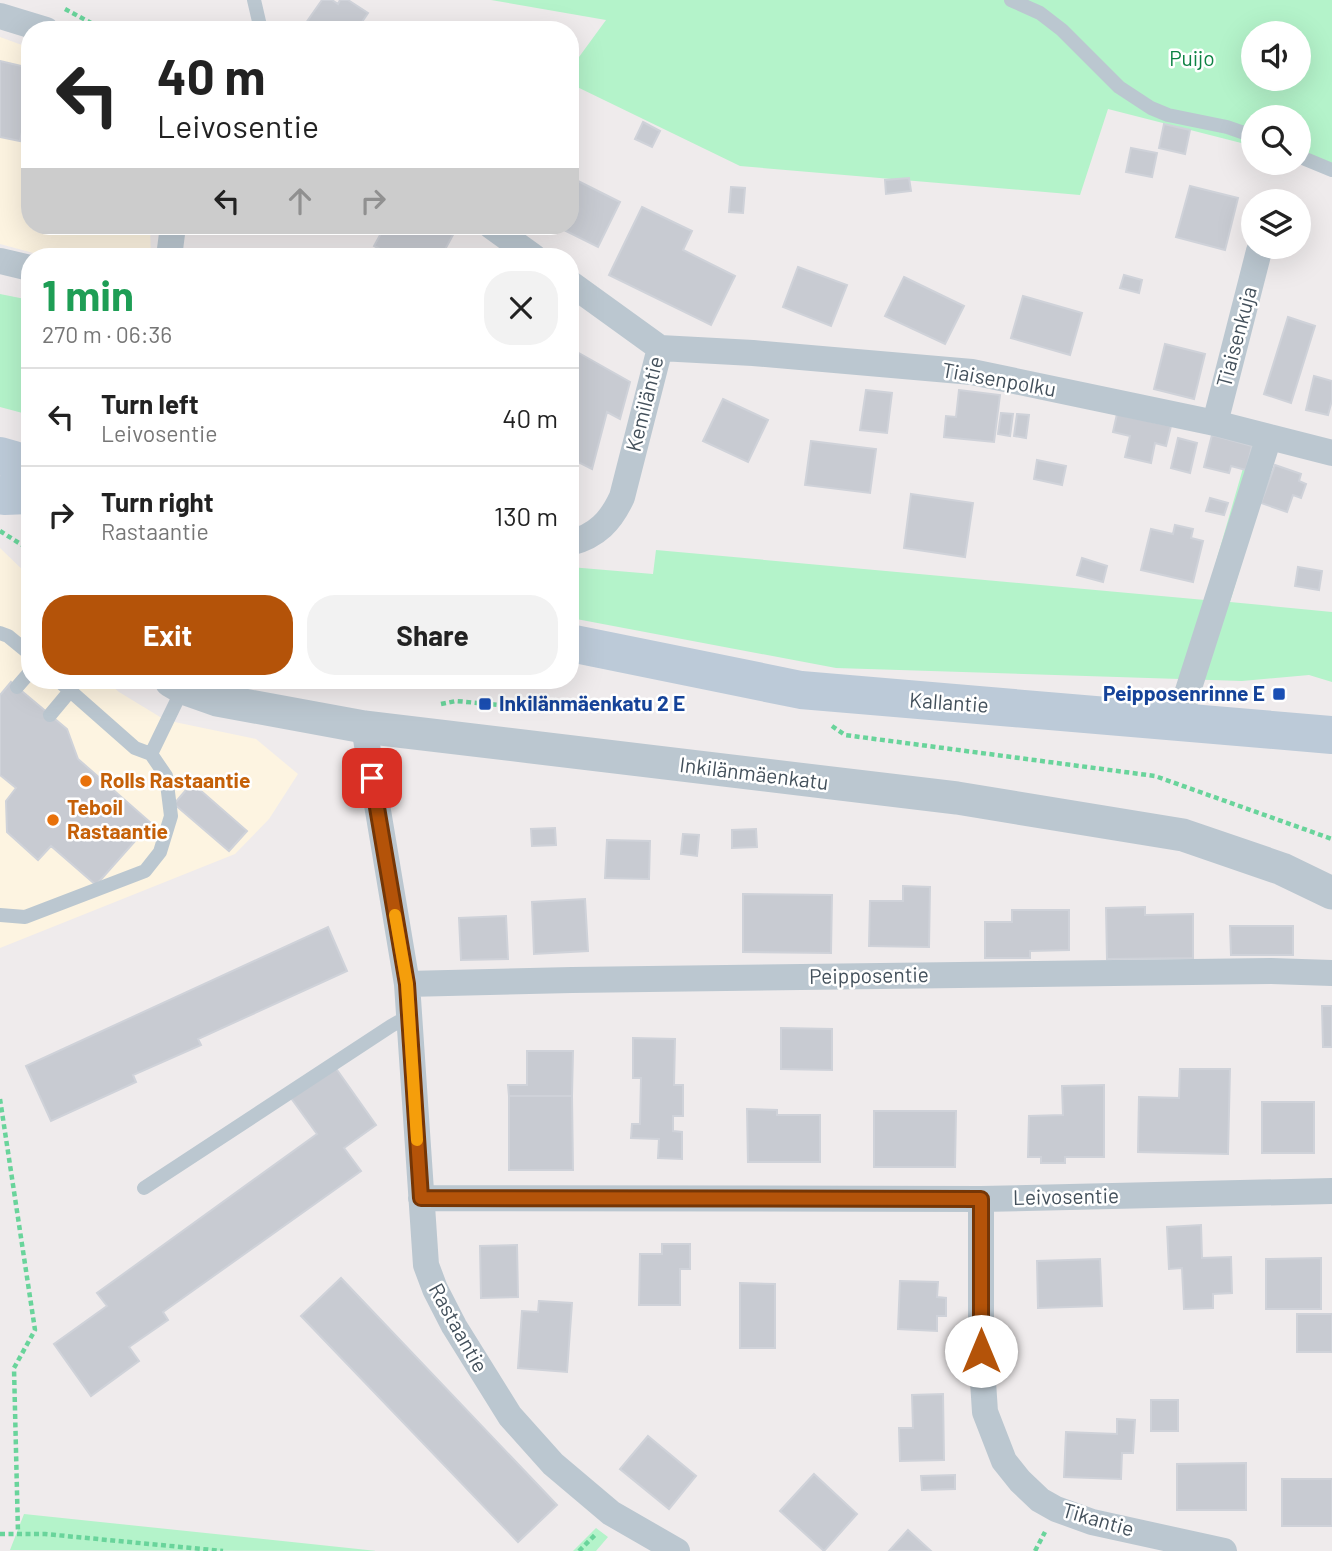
<!DOCTYPE html>
<meta charset="utf-8">
<style>
:root{--surface:#fff;--page:#f2f2f2;--text:#222;--muted:#767676;--line:#e0e0e0;--accent:#b45309}
body{margin:0;font-family:Barlow,sans-serif;background:var(--page);color:var(--text);height:100vh;display:flex;flex-direction:column;font-size:26px;white-space:nowrap}
*{box-sizing:border-box;margin:0}
p{font-size:23px;color:var(--muted)}
.icon{flex:none;width:38px;height:38px;fill:none;stroke:currentColor;stroke-width:2;stroke-linecap:round;stroke-linejoin:round}
.map{position:relative;flex:1;overflow:hidden}
.drawer{position:absolute;left:21px;top:248px;width:558px;height:441px;display:flex;flex-direction:column;background:var(--surface);border-radius:28px;box-shadow:0 7px 28px #0002}
.drawer>*{flex:none}
.top-card{position:absolute;left:21px;top:21px;width:558px;height:214px;border-radius:28px;box-shadow:0 7px 28px #0002;background:#fff;color:var(--text);overflow:hidden}
.buttons{position:absolute;left:1241px;top:21px;display:grid;gap:14px}
.buttons a{display:grid;place-items:center;width:70px;height:70px;border-radius:50%;background:var(--surface);box-shadow:0 7px 28px #0002;font-size:35px}
.pin{position:absolute;display:grid;place-items:center;width:60px;height:60px;color:#fff;margin:-30px;border-radius:14px;box-shadow:0 4px 10px #0006}
.me{position:absolute;width:77px;margin:-38px;rotate:0deg;stroke-linejoin:round;filter:drop-shadow(0 0 5px #0008)}
.turn{display:flex;align-items:center;gap:24px;height:147px;padding:0 21px;font-size:32px}
.turn .icon{width:91px;height:91px;stroke-width:2.5}
.turn b{display:block;font-size:49px;line-height:60px}
.lanes{display:flex;align-items:center;height:66px;padding:0 21px;background:#0003;justify-content:center;gap:35px;direction:ltr}
.lanes .off{opacity:.35}
.round{display:grid;place-items:center;flex:none;width:74px;height:74px;border-radius:28px;background:var(--page)}
.headline{display:flex;align-items:center;justify-content:space-between;height:119px;padding:0 21px}
h1{font-size:42px;font-weight:700;line-height:52px;color:#1e9e55}
.action{display:flex;gap:14px;margin-top:auto;padding:14px 21px}
.action a{flex:1;height:80px;border-radius:28px;background:var(--accent);color:#fff;font-size:28px;font-weight:700;line-height:80px;text-align:center}
.action a+a{background:var(--page);color:var(--text)}
ul{padding:0;list-style:none}
li{display:flex;align-items:center;gap:21px;height:98px;padding:0 21px;border-top:2px solid var(--line)}
li div{flex:1}
li b{display:block;font-size:26px}
li em{font-style:normal}
.map>svg:first-child{display:block}
</style>
<div class="map">
<svg width="1332" height="1551" viewBox="0 0 1332 1551">
<rect width="100%" height="100%" fill="#efebec"/>
<path fill="#fdf4e1" d="M0,37L30,48V226H150L151,257H48L0,244Z
M0,548L30,577V681H106L119,692L165,720L256,739L298,774L269,819L235,854L0,948Z"/>
<path fill="#b4f3ca" fill-rule="evenodd" d="M491,0H1332V167L1299,158L1298,117H1253V146L1108,109L1080,195L740,166L571,84V68L606,20ZM1253,33H1298V79H1253Z
M0,294L30,300V415L0,407Z
M1250,444L1275,452L1230,602L1332,612V682L1309,675L1242,681L836,668L571,618L570,567L653,574L656,550L1205,600Z
M24,1514L377,1551L10,1550Z
M596,1528L608,1537L596,1551H573Z"/>
<path fill="#c8cbd2" stroke="#cfd2d9" stroke-width="2" d="M322,0H332L338,4L340,0H348L368,13L360,25L367,30H301Z
M0,61L30,68V96L20,141L0,137Z
M643,122L660,131L652,147L635,139Z
M1164,124L1190,130L1185,154L1159,148Z
M1131,148L1157,153L1152,177L1126,172Z
M570,177L620,202L598,247L556,226H570Z
M909,178L911,191L886,194L885,180Z
M1190,186L1238,198L1225,250L1176,237Z
M731,187L745,188L743,213L729,212Z
M642,207L692,231L683,250L735,276L711,325L609,275Z
M385,226H440L454,233L441,257H396L374,246Z
M798,267L847,285L831,326L783,307Z
M1124,275L1142,280L1139,293L1120,288Z
M904,277L964,306L945,344L885,316Z
M1023,296L1082,313L1070,355L1011,338Z
M1288,317L1315,326L1291,403L1264,394Z
M1165,344L1205,354L1194,399L1154,389Z
M570,348L630,382L620,419L607,412L592,469L570,458Z
M1314,376L1332,381V400L1328,415L1306,410Z
M866,390L892,393L887,433L860,430Z
M959,390L1000,395L994,442L944,437L946,416L956,417Z
M723,399L768,420L748,462L703,441Z
M1001,413L1013,414L1010,436L998,434Z
M1017,414L1029,415L1026,438L1014,436Z
M1117,414L1171,426L1166,446L1155,443L1151,463L1125,457L1130,436L1113,432Z
M1212,435L1252,446L1246,470L1231,466L1229,473L1204,467Z
M1178,438L1197,443L1190,473L1171,468Z
M811,441L876,449L870,493L805,485Z
M1037,460L1066,466L1062,485L1034,479Z
M1275,465L1301,474L1299,481L1306,484L1301,498L1293,495L1287,512L1261,503Z
M911,494L973,503L965,557L904,548Z
M1210,498L1228,503L1224,515L1206,511Z
M1175,525L1193,529L1191,538L1203,541L1193,582L1141,570L1151,529L1173,534Z
M1082,558L1107,566L1103,582L1077,575Z
M1298,567L1322,571L1319,590L1295,586Z
M11,682L67,729L78,759L151,823L96,885L51,846L38,860L7,832L6,801L16,788L0,775V695Z
M192,783L247,831L229,851L174,804Z
M555,828L556,845L532,846L531,829Z
M756,829L757,847L732,848V830Z
M683,834L699,835L697,856L681,854Z
M607,840L650,841L649,879L605,878Z
M903,886L930,887L929,947L869,946L870,901H903Z
M743,894L832,895L831,953L743,952Z
M585,899L588,951L534,954L532,902Z
M1145,907V915L1193,914V958L1107,959L1106,908Z
M1012,910H1069V950L1030,951V958H985V922H1012Z
M506,916L508,959L461,960L459,918Z
M1230,926H1293V955H1231Z
M328,927L347,971L198,1039L201,1045L133,1075L136,1082L51,1121L26,1066Z
M1322,1006H1332V1047H1323Z
M781,1028L832,1029V1070L781,1069Z
M633,1038L675,1039L674,1085H683V1116H673V1131L682,1132V1159L658,1158L659,1139L631,1138L632,1124H640L641,1078H633Z
M527,1051H573L572,1096H509L508,1085H527Z
M335,1067L376,1125L344,1148L361,1171L163,1312L168,1320L129,1347L139,1361L91,1396L54,1344L107,1306L97,1293L317,1134L291,1098Z
M1180,1069H1230L1228,1154L1138,1152L1139,1097L1179,1098Z
M1104,1085V1157H1065V1163H1041V1157H1028L1029,1116L1063,1115L1062,1086Z
M509,1096H572L573,1170H509Z
M1262,1102H1314V1153H1262Z
M747,1109L777,1110V1115H820V1162H748Z
M874,1111H956L955,1167H874Z
M1201,1225L1202,1258L1231,1257L1232,1293L1213,1294V1308L1184,1309L1182,1268L1169,1269L1167,1227Z
M662,1244H690V1269H680V1305H639L640,1254H662Z
M517,1245L518,1297L481,1298L480,1246Z
M1321,1258V1309H1266V1259Z
M1100,1259L1102,1306L1038,1308L1037,1261Z
M341,1278L557,1505L518,1542L301,1316Z
M900,1281L938,1282L937,1297L946,1298V1316H937V1331L898,1329Z
M740,1283L775,1284V1348H740Z
M539,1301L572,1303L567,1372L518,1368L522,1311L538,1312Z
M1297,1314H1332V1352H1297Z
M943,1394L944,1460L900,1461L899,1428H913L912,1395Z
M1151,1400H1178V1431H1151Z
M1117,1419L1135,1420L1133,1453H1122L1121,1479L1064,1477L1066,1432L1117,1434Z
M648,1436L696,1476L669,1509L620,1469Z
M1246,1463V1510H1177V1464Z
M814,1474L857,1514L824,1551L780,1511Z
M955,1475V1489L922,1490L921,1476Z
M1282,1479H1332V1526H1282Z
M908,1530L931,1551H889Z"/>
<g fill="none" stroke-linecap="round" stroke-linejoin="round">
<path stroke="#69d49b" stroke-width="4.5" stroke-dasharray="5 3.5" stroke-linecap="butt" d="M65,9L93,24L101,30
M96,24L119,30
M0,531L30,550
M441,704L456,701L544,709
M832,726L845,735L1155,776L1332,839
M0,1099L35,1330L14,1368L18,1533
M0,1534H45L223,1551
M579,1551L596,1534
M1035,1551L1045,1532"/>
<path stroke="#bbc7d0" stroke-width="14" d="M254,0L261,30
M1011,0L1040,13L1062,30L1119,87L1151,108L1168,115L1227,127L1253,136
M1298,156L1332,170
M0,633L8,636L30,654
M17,687L30,672
M50,715L70,691
M151,754L183,688
M0,915L25,917L145,871L160,852L171,816L166,776L151,754L135,748L59,681
M144,1188L391,1026L409,1016"/>
<path stroke="#bbc7d0" stroke-width="26" d="M0,16L46,30
M491,226L534,257
M169,257L173,226
M0,261L30,268
M570,283L660,348L622,497C611,521 597,536 570,543
M660,348L753,353L972,372L1215,423L1332,453
M1215,423L1259,251
M1180,721L1186,697L1269,437
M364,727L407,984L426,1265L435,1289L454,1326L510,1416L553,1464L611,1513L677,1551
M407,984L572,980L1271,971L1332,973
M421,1198L981,1199L1332,1191
M981,1199V1351L985,1412L1004,1461L1020,1481L1040,1500L1056,1509L1092,1522L1224,1551"/>
<path stroke="#bbc7d0" stroke-width="33" d="M171,681L183,688L217,700L364,727L957,798L1183,835L1282,869L1332,893"/>
<path stroke="#bccad8" stroke-width="38" d="M0,456L14,460L30,470
M0,495L4,496L30,495
M570,643L801,690L1332,735"/>
</g>
<g fill="none" stroke-linecap="round" stroke-linejoin="round">
<defs>
<path id="route" d="M372,778L407,984L421,1198L981,1199V1351"/>
</defs>
<use href="#route" stroke="#753606" stroke-width="18"/>
<use href="#route" stroke="#b45309" stroke-width="12"/>
<path stroke="#f59e0b" stroke-width="12" d="M395,915L407,984L417,1140"/>
</g>
<g fill="#1a4fb4" stroke="#fff" stroke-width="2.5">
<rect x="1272" y="687" width="14" height="14" rx="3.5"/>
<rect x="478" y="697" width="14" height="14" rx="3.5"/>
</g>
<g fill="#e8710a" stroke="#fff" stroke-width="2.5">
<circle cx="86" cy="781" r="7"/>
<circle cx="53" cy="820" r="7"/>
</g>
<g text-anchor="middle" stroke-width="5" stroke-linejoin="round" paint-order="stroke">
<g font-size="21" fill="#0d8243" stroke="#fff">
<text x="1192" y="66">Puijo</text>
</g>
<g font-size="21" fill="#43505b" stroke="#fff">
<text transform="translate(1237 337) rotate(-75)" y="7">Tiaisenkuja</text>
<text transform="translate(999 380) rotate(10)" y="7">Tiaisenpolku</text>
<text transform="translate(645 404) rotate(-76)" y="7">Kemiläntie</text>
<text transform="translate(949 703) rotate(4)" y="7">Kallantie</text>
<text transform="translate(754 774) rotate(7)" y="7">Inkilänmäenkatu</text>
<text transform="translate(869 976) rotate(-1)" y="7">Peipposentie</text>
<text transform="translate(1066 1197) rotate(-1)" y="7">Leivosentie</text>
<text transform="translate(458 1328) rotate(61)" y="7">Rastaantie</text>
<text transform="translate(1098 1520) rotate(16)" y="7">Tikantie</text>
</g>
<g font-size="21" font-weight="bold" fill="#164399" stroke="#fff" text-anchor="end">
<text x="1265" y="701">Peipposenrinne E</text>
<text x="499" y="711" text-anchor="start">Inkilänmäenkatu 2 E</text>
</g>
<g font-size="21" font-weight="bold" fill="#c56008" stroke="#fff" text-anchor="start">
<text x="100" y="788">Rolls Rastaantie</text>
<text x="67" y="815">Teboil<tspan x="67" dy="24">Rastaantie</tspan></text>
</g>
</g>
</svg>
<div class="buttons">
<a><svg class="icon" aria-label="sound" viewBox="0 0 24 24"><path d="M4 9h4l5-4v14l-5-4H4zM17 9q2 3 0 6"/></svg></a>
<a><svg class="icon" aria-label="search" viewBox="0 0 24 24"><circle cx="10" cy="10" r="6"/><path d="M15 15l6 6"/></svg></a>
<a><svg class="icon" aria-label="layers" viewBox="0 0 24 24"><path d="M12 4l9 5-9 5-9-5zM3 14l9 5 9-5"/></svg></a>
</div>
<div class="pin" style="left:372px;top:778px;background:#d93025"><svg class="icon" aria-label="arrive" viewBox="0 0 24 24"><path d="M6 21V4h12l-3 4 3 4H6"/></svg></div>
<svg class="me" style="left:981px;top:1351px" viewBox="-20 -20 40 40"><circle r="19" fill="#fff"/><path d="M0-13L10 11 0 6-10 11z" fill="#b45309"/></svg>
<div class="top-card">
<div class="turn"><svg class="icon" aria-label="left" viewBox="0 0 24 24"><path d="M17 20v-9H6M10 6l-5 5 5 5"/></svg><div><b>40 m</b>Leivosentie</div></div>
<div class="lanes"><svg class="icon" aria-label="left" viewBox="0 0 24 24"><path d="M17 20v-9H6M10 6l-5 5 5 5"/></svg><svg class="icon off" aria-label="ahead" viewBox="0 0 24 24"><path d="M12 20V5M6 11l6-6 6 6"/></svg><svg class="icon off" aria-label="right" viewBox="0 0 24 24"><path d="M7 20v-9h11M14 6l5 5-5 5"/></svg></div>
</div>
<section class="drawer">
<div class="headline"><div><h1>1 min</h1><p>270 m · 06:36</p></div><a class="round"><svg class="icon" aria-label="close" viewBox="0 0 24 24"><path d="M6 6l12 12M18 6L6 18"/></svg></a></div>
<ul>
<li><svg class="icon" aria-label="left" viewBox="0 0 24 24"><path d="M17 20v-9H6M10 6l-5 5 5 5"/></svg><div><b>Turn left</b><p>Leivosentie</p></div><em>40 m</em></li>
<li><svg class="icon" aria-label="right" viewBox="0 0 24 24"><path d="M7 20v-9h11M14 6l5 5-5 5"/></svg><div><b>Turn right</b><p>Rastaantie</p></div><em>130 m</em></li>
</ul>
<div class="action"><a>Exit</a><a>Share</a></div>
</section>
</div>
